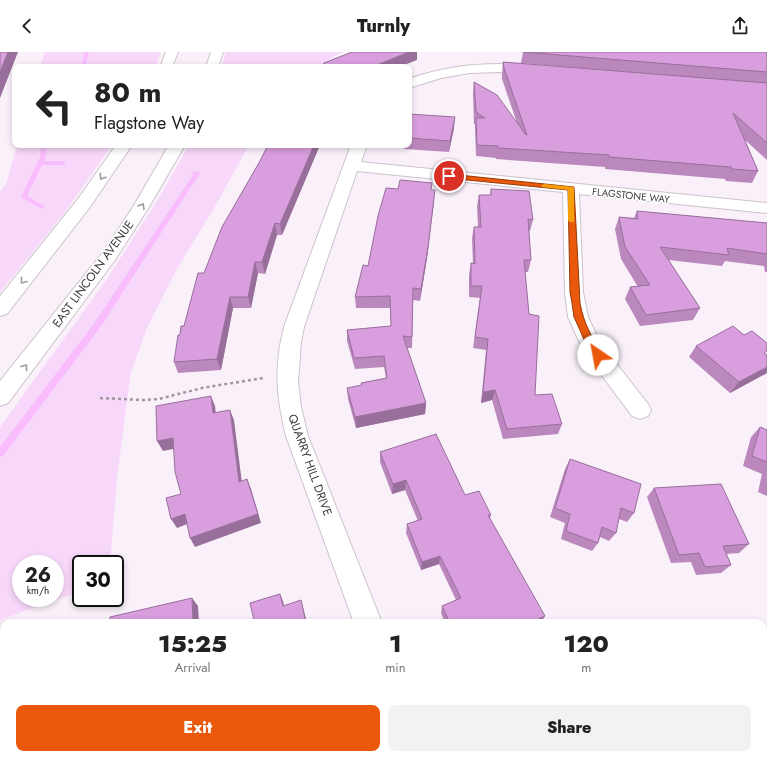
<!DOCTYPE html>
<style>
:root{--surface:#fff;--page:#f2f2f2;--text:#222;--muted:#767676;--accent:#ea580c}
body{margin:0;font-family:Jost,sans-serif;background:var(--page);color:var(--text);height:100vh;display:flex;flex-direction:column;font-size:15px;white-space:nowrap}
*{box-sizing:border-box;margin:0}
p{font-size:13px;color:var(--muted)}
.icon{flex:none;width:22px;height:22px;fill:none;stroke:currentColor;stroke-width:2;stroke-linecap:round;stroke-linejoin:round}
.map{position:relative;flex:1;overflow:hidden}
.panel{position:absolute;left:0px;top:567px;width:767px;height:140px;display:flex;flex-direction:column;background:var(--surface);border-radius:12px 12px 0 0;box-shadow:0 2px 6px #0003}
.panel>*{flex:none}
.hud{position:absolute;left:12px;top:12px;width:400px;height:84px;border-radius:8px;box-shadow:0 2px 6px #0003;background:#fff;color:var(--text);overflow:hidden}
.speed{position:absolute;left:12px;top:503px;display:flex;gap:8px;font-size:20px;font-weight:700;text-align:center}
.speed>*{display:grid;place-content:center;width:52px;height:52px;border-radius:50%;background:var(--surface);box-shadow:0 2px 6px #0003;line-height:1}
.speed small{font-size:10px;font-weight:400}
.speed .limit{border:2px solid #111;border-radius:6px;background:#fff;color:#111}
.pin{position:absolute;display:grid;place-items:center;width:34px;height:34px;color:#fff;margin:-17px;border:2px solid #fff;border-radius:50%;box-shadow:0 1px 4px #0007}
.me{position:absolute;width:44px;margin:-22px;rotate:327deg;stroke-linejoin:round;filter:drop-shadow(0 0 3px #0008)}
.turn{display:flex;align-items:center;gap:14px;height:84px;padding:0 16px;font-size:18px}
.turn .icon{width:52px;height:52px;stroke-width:2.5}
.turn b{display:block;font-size:28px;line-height:34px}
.eta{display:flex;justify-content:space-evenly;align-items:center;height:68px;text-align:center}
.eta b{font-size:24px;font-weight:800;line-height:28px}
.cta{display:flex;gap:8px;margin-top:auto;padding:8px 16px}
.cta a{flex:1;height:46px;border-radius:8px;background:var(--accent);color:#fff;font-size:16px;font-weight:800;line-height:46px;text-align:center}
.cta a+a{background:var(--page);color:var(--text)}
header{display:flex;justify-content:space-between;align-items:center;height:52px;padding:0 16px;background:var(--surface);font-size:18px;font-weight:800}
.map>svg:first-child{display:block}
</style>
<header><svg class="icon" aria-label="back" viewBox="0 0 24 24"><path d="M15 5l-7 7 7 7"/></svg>Turnly<svg class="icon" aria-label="share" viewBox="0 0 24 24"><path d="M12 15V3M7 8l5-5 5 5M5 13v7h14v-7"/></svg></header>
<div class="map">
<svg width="767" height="707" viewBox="0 0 767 707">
<rect width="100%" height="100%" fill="#f9f0fa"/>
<path fill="#f8d8fa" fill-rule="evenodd" d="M45,0H160L156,15H40Z
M226,0H342L316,15H221Z
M17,93H112L65,160L0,240V140L6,132Z
M189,93H249L217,151L177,217L147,276L131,320L117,425L110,512H81V539L0,568V375L105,230L159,146ZM21,512H55V546H21Z"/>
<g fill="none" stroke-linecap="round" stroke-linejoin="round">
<path fill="#f9bcfd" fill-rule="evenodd" d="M85,0H89L85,15H81Z
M41,93H47L46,105L44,109H63L66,111L63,113H42L27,144L44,154V156L42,157L21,145L40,105Z
M197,119L200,121L99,277L3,404L0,405V395L93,273L193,123L190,121Z"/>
<defs>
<path id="street" d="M500,12L532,14L537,15L539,18L537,21L532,22L500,20L469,21L441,26L409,36V27C439,16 469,12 500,12Z
M351,93H367L361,110L767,151V161L579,142L583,240L588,265L597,284L605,297L648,352L651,358L648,364L640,367L632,364L591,309L578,287L568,265L565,240L563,140L357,119L304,275L301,290L298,330L301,355L308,384L382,571H354L286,384C276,344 274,315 284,275Z
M310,703H349L347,707H308Z
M402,703H434L436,707H404Z"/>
<path id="primary" d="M166,0H178L172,15H160Z
M211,0H223L218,15H206Z
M116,93H132L90,155L7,262L0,264V244L78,147Z
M169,93H185L149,155L115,208L8,351L0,354V329L103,200L133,155Z"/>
</defs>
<use href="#street" stroke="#ccc3cc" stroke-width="2"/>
<use href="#primary" stroke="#ccc3cc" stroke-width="2"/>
<path stroke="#9e979e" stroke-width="2.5" stroke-dasharray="3 3" stroke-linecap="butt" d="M100,346L143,348L159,347L202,336L263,326"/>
<use href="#street" fill="#fff" fill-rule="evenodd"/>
<use href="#primary" fill="#fff" fill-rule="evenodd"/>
</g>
<path fill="#bb88be" d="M523,0H767V108L745,88L758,119L752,131L726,129L725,127L605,117V115L496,107V106L476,104L475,77V72H474L473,41L474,30L517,71L502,27V22L503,10L662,23L521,11Z
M409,62L454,76L449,100L404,97V93H409Z
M268,93H320L282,183H277L265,222L258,221L251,256H233L221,318L178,321L174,310L180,283L204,221Z
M398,137L432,138L434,150L427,206L420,249L413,248L412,296H407L426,351L425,362L356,376L348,347L347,336L361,334V331L386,326L384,315L355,317L347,289V278L391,274L390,256H356L355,245Z
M491,137L533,168L530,179H529L531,208L528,220H525L535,343L562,372L558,382L503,387L492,348L481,351L486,298L473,296L480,246L469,245V223L471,211L473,212L472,186L474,175H478L477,154L479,143H490Z
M637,159L767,171V220H765L764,214L725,209L722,214L668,208L700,256L693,268L640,274L625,247L630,235H638L621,207L615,177L619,165L634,166Z
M696,294L767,321L730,341L689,305Z
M760,375L767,378V444L758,440L762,422L743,414L751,385Z
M380,400L465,443L491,463L490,466L540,571H445L441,561L442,554L456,548L439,512L421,518L406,481L407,472L418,469L405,438L392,442L380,410Z
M570,407L634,461L627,470L619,467L616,481L609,489L600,485L598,491L592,499L561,487L565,471L550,465L565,417Z
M654,436L749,492L739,501L726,502L731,513L721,521L696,523L691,510L671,511L647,445Z
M767,588V707H676L674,703H763V590Z
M502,703H582L584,707H504Z"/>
<path fill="#986f9b" d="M8,0H18L0,46V20Z
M409,0H417V8L399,15H372Z
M455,65L454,76L449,100L450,89Z
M314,93H320L282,183L280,172Z
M435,138L427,206L420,249L421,237Z
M275,171L277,183L265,222L262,210Z
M255,210L258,221L251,256L248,245Z
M230,245L233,256L221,318L217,307Z
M767,315V321L730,341L739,330Z
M495,338L492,348L481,351L483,340Z
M211,344L215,354L217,371L213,361Z
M426,351L425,362L356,376L355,365Z
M230,358L234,368L243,439L239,430Z
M173,386L178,396L163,399L157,389Z
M247,427L251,437L261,471L195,495L190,486Z
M406,428L405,438L392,442L393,432Z
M185,462L190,471L177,476L171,467Z
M440,504L439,512L421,518L422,510Z
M280,542L283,549L286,561L283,554Z
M192,546L198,554L199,571H193Z
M301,548L303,555L307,571H306Z
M545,564L540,571H531L532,570Z
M33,703H48L44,707H29Z"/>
<path fill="#d99edd" stroke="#986f9b" d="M0,0H8L0,20Z
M352,0H409L372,15H320L324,11Z
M523,0H767V20Z
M503,10L767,31V91L733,61L758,119L732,117L731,115L609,105V103L498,96V94L477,93L476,66H485L476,60L474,30L497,43L526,83H527L504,16Z
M409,62L455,65L450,89L409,86Z
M268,93H314L280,172L275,171L262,210H255L248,245H230L217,307L174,310L178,283H180L181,274H184L198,221H204L222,175L260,109Z
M400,128L432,131L431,138H435L428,195L421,237L413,236L412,285L403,284L426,351L355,365L347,336L362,333L361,331L387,326L384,304L354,306L347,278L391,274L390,244L355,245L363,213L368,214L378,164L386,136L398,137Z
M491,137L529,139L533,168L528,167L531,208H524L529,262L539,264L535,343L552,342L562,372L507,377L495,338L483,340L488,287L475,285L482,234H471V211L475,212L474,175H481L479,143H491Z
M637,159L767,171V202L727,196L729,203L660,195L700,256L646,263L630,235L650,233L625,195L619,165L638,167Z
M733,274L744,283L752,279L767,291V299L764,301L767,303V315L739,330L696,294Z
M211,344L213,361L230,358L239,430L247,427L258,462L190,486L185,462L171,467L166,446L181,442L175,420L173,386L157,389L156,354Z
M760,375L767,378V410L752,404Z
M436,382L465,443L479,439L491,463H488L545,564L532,570L533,571H450L442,554L461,546L440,504L422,510L407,472L422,467L406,428L393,432L380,400Z
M570,407L641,432L634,461L621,456L616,481L602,475L598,491L566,479L570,462L555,456Z
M721,432L749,492L723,494L731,513L705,515L699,501L679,503L654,436Z
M280,542L283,554L301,548L306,571H243L254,568L250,551Z
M192,546L193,571H110V565Z
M767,610V707H694L691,703H763V611Z
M4,617V703H33L29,707H3L0,703V620Z
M508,703H582L584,707H509Z"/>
<defs><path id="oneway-chevron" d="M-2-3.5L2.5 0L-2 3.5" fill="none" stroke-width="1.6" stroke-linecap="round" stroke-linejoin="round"/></defs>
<g stroke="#9e9c9e">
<use href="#oneway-chevron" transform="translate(102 125) rotate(124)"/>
<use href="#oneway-chevron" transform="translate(142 154) rotate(-58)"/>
<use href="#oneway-chevron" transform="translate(23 229) rotate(128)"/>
<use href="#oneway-chevron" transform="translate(25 315) rotate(-53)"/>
</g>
<path fill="#ea580c" stroke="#983908" d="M449,122L574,135L580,251C584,273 592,285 603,303L601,306H595L585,290L579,276L574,265L572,251L570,240L568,138L447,126L446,124Z"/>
<path fill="#f59e0b" d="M544,132L574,135V170H569L568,168V138L542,135L541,134Z"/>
<g text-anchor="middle" stroke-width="3.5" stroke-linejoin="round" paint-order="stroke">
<g font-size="10" fill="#3e3a3e" stroke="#fff">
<text transform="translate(631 143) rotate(6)" y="4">FLAGSTONE WAY</text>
</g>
<g font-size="12" fill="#3e3a3e" stroke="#fff">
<text transform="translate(93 222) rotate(-54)" y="4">EAST LINCOLN AVENUE</text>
<text transform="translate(310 413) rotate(70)" y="4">QUARRY HILL DRIVE</text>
</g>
</g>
</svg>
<div class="speed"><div>26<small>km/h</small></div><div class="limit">30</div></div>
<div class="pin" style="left:449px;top:124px;background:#d93025"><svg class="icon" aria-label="arrive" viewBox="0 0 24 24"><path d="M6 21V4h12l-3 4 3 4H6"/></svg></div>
<svg class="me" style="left:598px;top:303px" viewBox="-20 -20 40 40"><circle r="19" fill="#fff"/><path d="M0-13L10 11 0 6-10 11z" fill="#ea580c"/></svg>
<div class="hud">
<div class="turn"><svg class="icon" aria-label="left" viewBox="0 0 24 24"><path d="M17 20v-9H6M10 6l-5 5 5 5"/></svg><div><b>80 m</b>Flagstone Way</div></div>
</div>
<section class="panel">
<div class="eta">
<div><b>15:25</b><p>Arrival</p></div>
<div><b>1</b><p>min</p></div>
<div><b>120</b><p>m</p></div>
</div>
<div class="cta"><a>Exit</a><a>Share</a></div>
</section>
</div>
